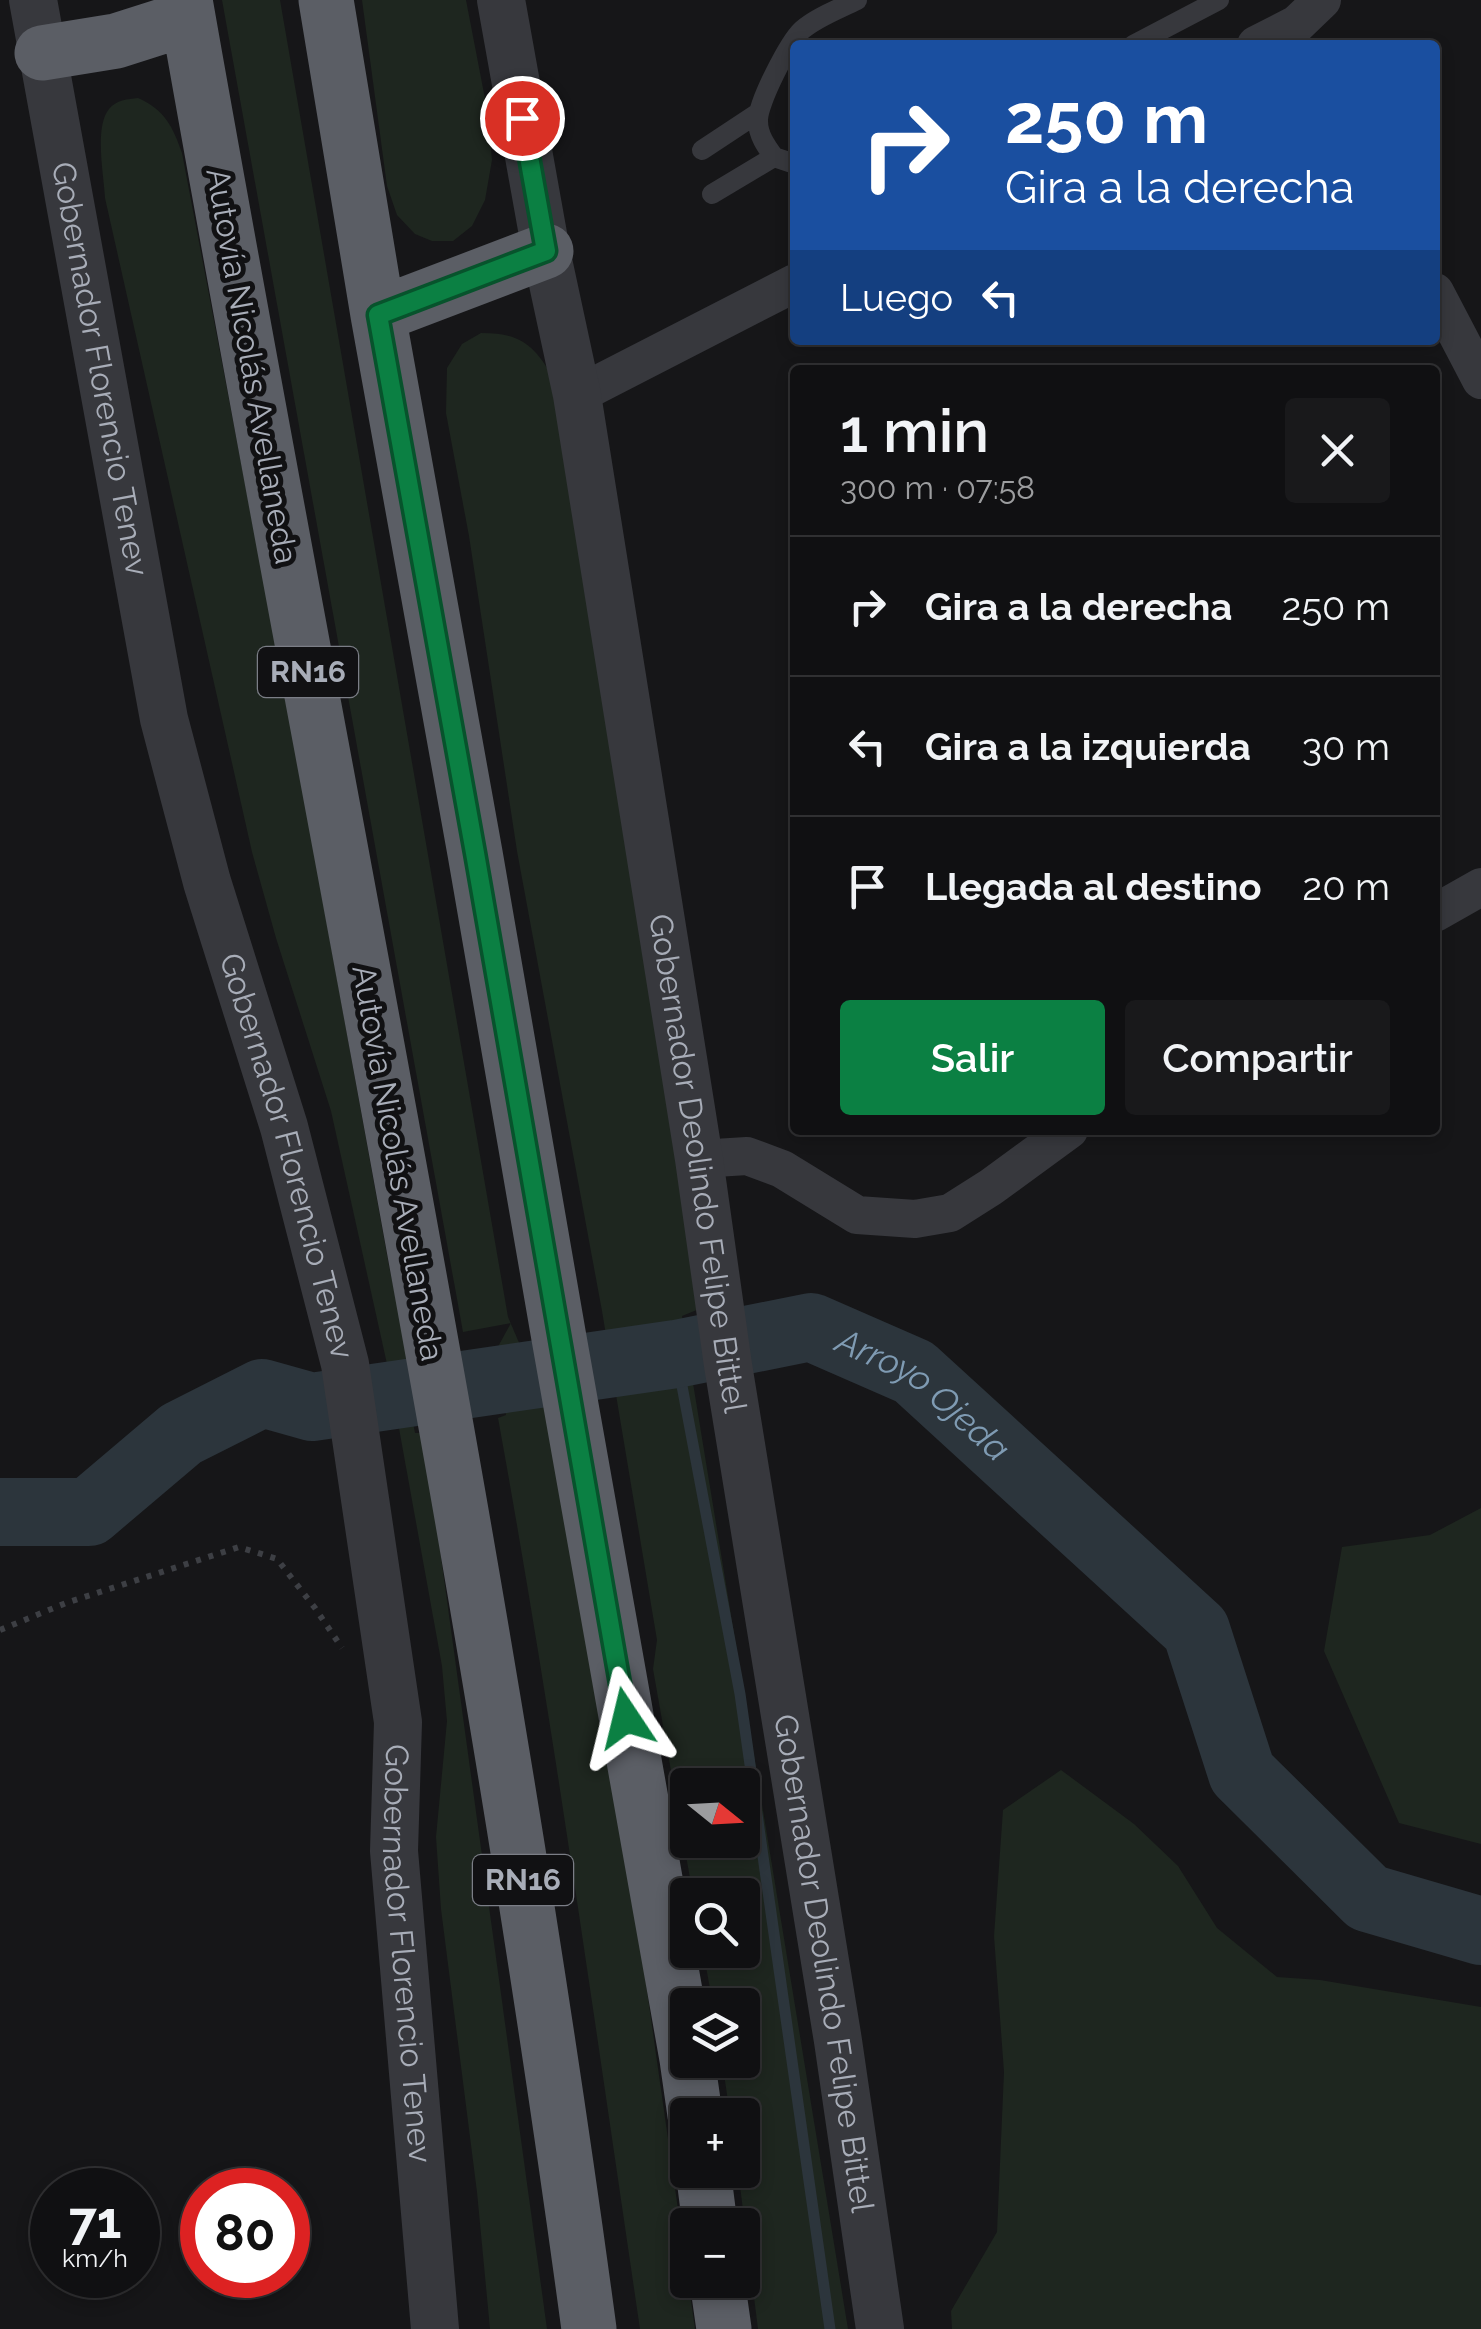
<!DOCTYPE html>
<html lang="es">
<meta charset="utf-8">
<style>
:root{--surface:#101012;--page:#19191b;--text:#f1f3f6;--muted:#9c9d9f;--line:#303032;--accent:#0b8043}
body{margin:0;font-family:Raleway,sans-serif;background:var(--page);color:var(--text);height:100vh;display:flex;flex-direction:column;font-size:38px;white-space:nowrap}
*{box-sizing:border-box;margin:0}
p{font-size:32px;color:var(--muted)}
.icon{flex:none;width:55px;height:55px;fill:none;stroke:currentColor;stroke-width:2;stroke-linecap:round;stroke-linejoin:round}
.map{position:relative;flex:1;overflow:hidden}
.drawer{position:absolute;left:790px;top:365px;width:650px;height:770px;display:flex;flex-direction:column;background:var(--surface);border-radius:10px;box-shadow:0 5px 15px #0003,0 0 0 2px var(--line)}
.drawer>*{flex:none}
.top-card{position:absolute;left:790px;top:40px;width:650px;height:305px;border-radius:10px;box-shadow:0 5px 15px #0003,0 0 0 2px var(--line);background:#1a4fa0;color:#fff;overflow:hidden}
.needle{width:65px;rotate:108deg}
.controls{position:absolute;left:670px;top:1768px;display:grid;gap:20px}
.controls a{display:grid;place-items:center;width:90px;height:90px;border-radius:10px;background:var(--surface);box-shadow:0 5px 15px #0003,0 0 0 2px var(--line);font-size:50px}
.speed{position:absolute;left:30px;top:2168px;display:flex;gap:20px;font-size:50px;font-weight:700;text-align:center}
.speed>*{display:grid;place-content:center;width:130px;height:130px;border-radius:50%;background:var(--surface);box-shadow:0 5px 15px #0003,0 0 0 2px var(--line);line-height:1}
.speed small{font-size:25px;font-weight:400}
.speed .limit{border:15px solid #d22;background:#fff;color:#111}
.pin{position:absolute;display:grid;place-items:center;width:85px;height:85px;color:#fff;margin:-42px;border:5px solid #fff;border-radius:50%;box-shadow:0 2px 10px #0007}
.me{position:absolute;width:110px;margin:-55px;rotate:350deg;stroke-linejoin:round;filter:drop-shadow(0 0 8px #0008)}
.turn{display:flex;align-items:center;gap:35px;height:210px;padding:0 50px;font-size:45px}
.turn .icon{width:130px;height:130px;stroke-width:2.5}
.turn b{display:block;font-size:70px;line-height:85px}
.then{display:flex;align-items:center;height:95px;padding:0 50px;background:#0003;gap:20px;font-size:38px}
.round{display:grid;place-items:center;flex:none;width:105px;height:105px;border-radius:10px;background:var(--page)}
.headline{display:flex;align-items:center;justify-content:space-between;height:170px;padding:0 50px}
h1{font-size:60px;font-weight:600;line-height:75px}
.primary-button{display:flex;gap:20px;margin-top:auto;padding:20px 50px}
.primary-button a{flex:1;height:115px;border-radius:10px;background:var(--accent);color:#fff;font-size:40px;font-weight:600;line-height:115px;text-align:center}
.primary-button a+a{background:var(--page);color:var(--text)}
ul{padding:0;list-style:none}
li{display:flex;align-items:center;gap:30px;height:140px;padding:0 50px;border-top:2px solid var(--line)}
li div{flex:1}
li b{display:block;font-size:38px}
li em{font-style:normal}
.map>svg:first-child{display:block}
</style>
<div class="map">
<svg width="1481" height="2329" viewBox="0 0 1481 2329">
<rect width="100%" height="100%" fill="#161618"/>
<path fill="#1e261f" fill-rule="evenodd" d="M222,0H280L508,1317L547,1408L564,1406L695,2329H640C595,2025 553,1720 498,1418L506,1415L494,1354L511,1323L463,1332Z
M362,0H466L487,109L492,160L485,200L472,226L453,241H432L415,234L397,215L387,186Z
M138,98C165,110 173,127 182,153L291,725L389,1266L411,1369L403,1370L415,1433H424L547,2329H490L477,2192L441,1909L436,1837L447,1721L442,1666L389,1373L331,1111L276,938L252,852L105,198C104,175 94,128 109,109C116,100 128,99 138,98Z
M481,333C522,333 535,346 555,381L704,1307L682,1316L848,2329H758L738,2170H742V2115H730L722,2060H742V2005H713L703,1950H742V1895H693L653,1669L657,1640L602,1311L517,851L469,536L446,413L447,368L462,344ZM688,1785H742V1840H688Z
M1481,1508V1844L1399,1823L1324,1651L1342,1547L1430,1535Z
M1061,1770L1134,1824L1178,1866L1217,1928L1277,1977L1320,1980L1481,2007V2329H952L951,2311L997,2232L1004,2072L994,1936L1003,1810Z"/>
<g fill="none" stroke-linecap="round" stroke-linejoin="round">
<path stroke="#2c353c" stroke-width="11" d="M676,1354L740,1694L830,2329"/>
<path stroke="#2c353c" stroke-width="68" id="s1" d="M0,1512H89L181,1434L262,1393L312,1407L676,1354L811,1327L914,1372L1196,1630L1242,1773L1368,1898L1481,1931"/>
<path stroke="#3d3f44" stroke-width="6" stroke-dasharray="5 8" stroke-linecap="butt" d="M0,1630L66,1603L239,1547L277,1559L315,1608L342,1648"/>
<path stroke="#37383d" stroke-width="20" d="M1133,45L1219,0
M702,150L758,113
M795,164L774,157C766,146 758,135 758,121C757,104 789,42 802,30C817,17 839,9 857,0
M712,194L774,157"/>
<path stroke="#37383d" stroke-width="38" d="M1256,45L1297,24L1322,0
M1435,292L1481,380
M577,395L795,283
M1435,913L1481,887
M699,1159L747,1156L782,1169L857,1215L915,1219L950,1213L991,1187L1069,1130"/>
<g stroke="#37383d" stroke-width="48">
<path id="s2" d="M33,0L164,719L207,882L284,1127L345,1364L398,1722L394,1851L435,2329"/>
<path id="s3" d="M501,0L546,251L577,395L699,1159L728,1365L838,2041L880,2329"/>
</g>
<path stroke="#5b5e65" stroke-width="55" d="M185,0C321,776 484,1548 589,2329
M326,0L378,315L475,853L559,1338L687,2059L695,2115
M42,53L116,41L188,18
M378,315L546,251
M703,2170L710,2225
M717,2280L724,2329"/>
</g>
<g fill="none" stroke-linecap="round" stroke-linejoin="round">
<defs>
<path id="route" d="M522,118L546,251L378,315L475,853L626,1718"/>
</defs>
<use href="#route" stroke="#07532c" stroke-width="25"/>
<use href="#route" stroke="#0b8043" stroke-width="18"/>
</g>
<g text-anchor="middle" stroke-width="10" stroke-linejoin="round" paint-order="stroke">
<g fill="#111113" stroke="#7b7e86" stroke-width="2.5">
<rect x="258" y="647" width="100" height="50" rx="8"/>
<rect x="473" y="1855" width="100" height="50" rx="8"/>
</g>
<g font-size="30" font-weight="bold" fill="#a8adb8">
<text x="308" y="682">RN16</text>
<text x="523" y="1890">RN16</text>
</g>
<g font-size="32" fill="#a8adb8" stroke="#111113">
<text transform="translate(252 366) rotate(80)" y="11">Autovía Nicolás Avellaneda</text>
<text dy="11" stroke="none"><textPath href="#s2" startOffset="375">Gobernador Florencio Tenev</textPath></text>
<text dy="11" stroke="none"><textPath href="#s2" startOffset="1185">Gobernador Florencio Tenev</textPath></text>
<text transform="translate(398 1163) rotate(80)" y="11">Autovía Nicolás Avellaneda</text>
<text dy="11" stroke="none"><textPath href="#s3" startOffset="1180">Gobernador Deolindo Felipe Bittel</textPath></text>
<text dy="11" stroke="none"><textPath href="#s2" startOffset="1995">Gobernador Florencio Tenev</textPath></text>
<text dy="11" stroke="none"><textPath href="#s3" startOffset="1990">Gobernador Deolindo Felipe Bittel</textPath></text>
</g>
<g font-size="35" font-style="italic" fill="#7f9bb3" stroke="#111113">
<text dy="12" stroke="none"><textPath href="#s1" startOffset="990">Arroyo Ojeda</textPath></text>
</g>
</g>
</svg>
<div class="controls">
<a><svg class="needle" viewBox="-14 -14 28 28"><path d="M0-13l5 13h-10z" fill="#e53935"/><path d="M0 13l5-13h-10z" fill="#9c9d9f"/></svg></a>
<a><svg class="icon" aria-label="search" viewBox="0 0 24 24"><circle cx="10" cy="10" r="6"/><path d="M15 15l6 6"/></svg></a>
<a><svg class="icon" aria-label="layers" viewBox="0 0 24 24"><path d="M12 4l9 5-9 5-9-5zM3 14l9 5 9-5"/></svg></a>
<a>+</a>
<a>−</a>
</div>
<div class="speed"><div>71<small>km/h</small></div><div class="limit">80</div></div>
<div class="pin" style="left:522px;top:118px;background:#d93025"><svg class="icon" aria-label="arrive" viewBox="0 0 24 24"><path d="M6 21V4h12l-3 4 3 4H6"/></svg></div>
<svg class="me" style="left:626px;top:1718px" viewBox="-20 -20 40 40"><path d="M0-17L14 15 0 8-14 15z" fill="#0b8043" stroke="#fff" stroke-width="4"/></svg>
<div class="top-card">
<div class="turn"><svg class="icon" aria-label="right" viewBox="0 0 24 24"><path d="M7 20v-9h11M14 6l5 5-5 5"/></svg><div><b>250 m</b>Gira a la derecha</div></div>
<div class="then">Luego<svg class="icon" aria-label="left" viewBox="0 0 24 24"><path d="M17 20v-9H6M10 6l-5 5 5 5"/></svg></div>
</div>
<section class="drawer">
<div class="headline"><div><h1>1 min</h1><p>300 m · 07:58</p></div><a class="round"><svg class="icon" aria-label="close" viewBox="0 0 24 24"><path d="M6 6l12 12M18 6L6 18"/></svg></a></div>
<ul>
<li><svg class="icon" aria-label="right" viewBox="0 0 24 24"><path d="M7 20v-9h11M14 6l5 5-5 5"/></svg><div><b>Gira a la derecha</b></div><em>250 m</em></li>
<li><svg class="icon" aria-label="left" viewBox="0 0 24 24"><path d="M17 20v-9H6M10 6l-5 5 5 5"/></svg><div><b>Gira a la izquierda</b></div><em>30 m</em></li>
<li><svg class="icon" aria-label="arrive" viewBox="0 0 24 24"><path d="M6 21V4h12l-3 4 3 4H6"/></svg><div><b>Llegada al destino</b></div><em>20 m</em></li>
</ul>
<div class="primary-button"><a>Salir</a><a>Compartir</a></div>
</section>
</div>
